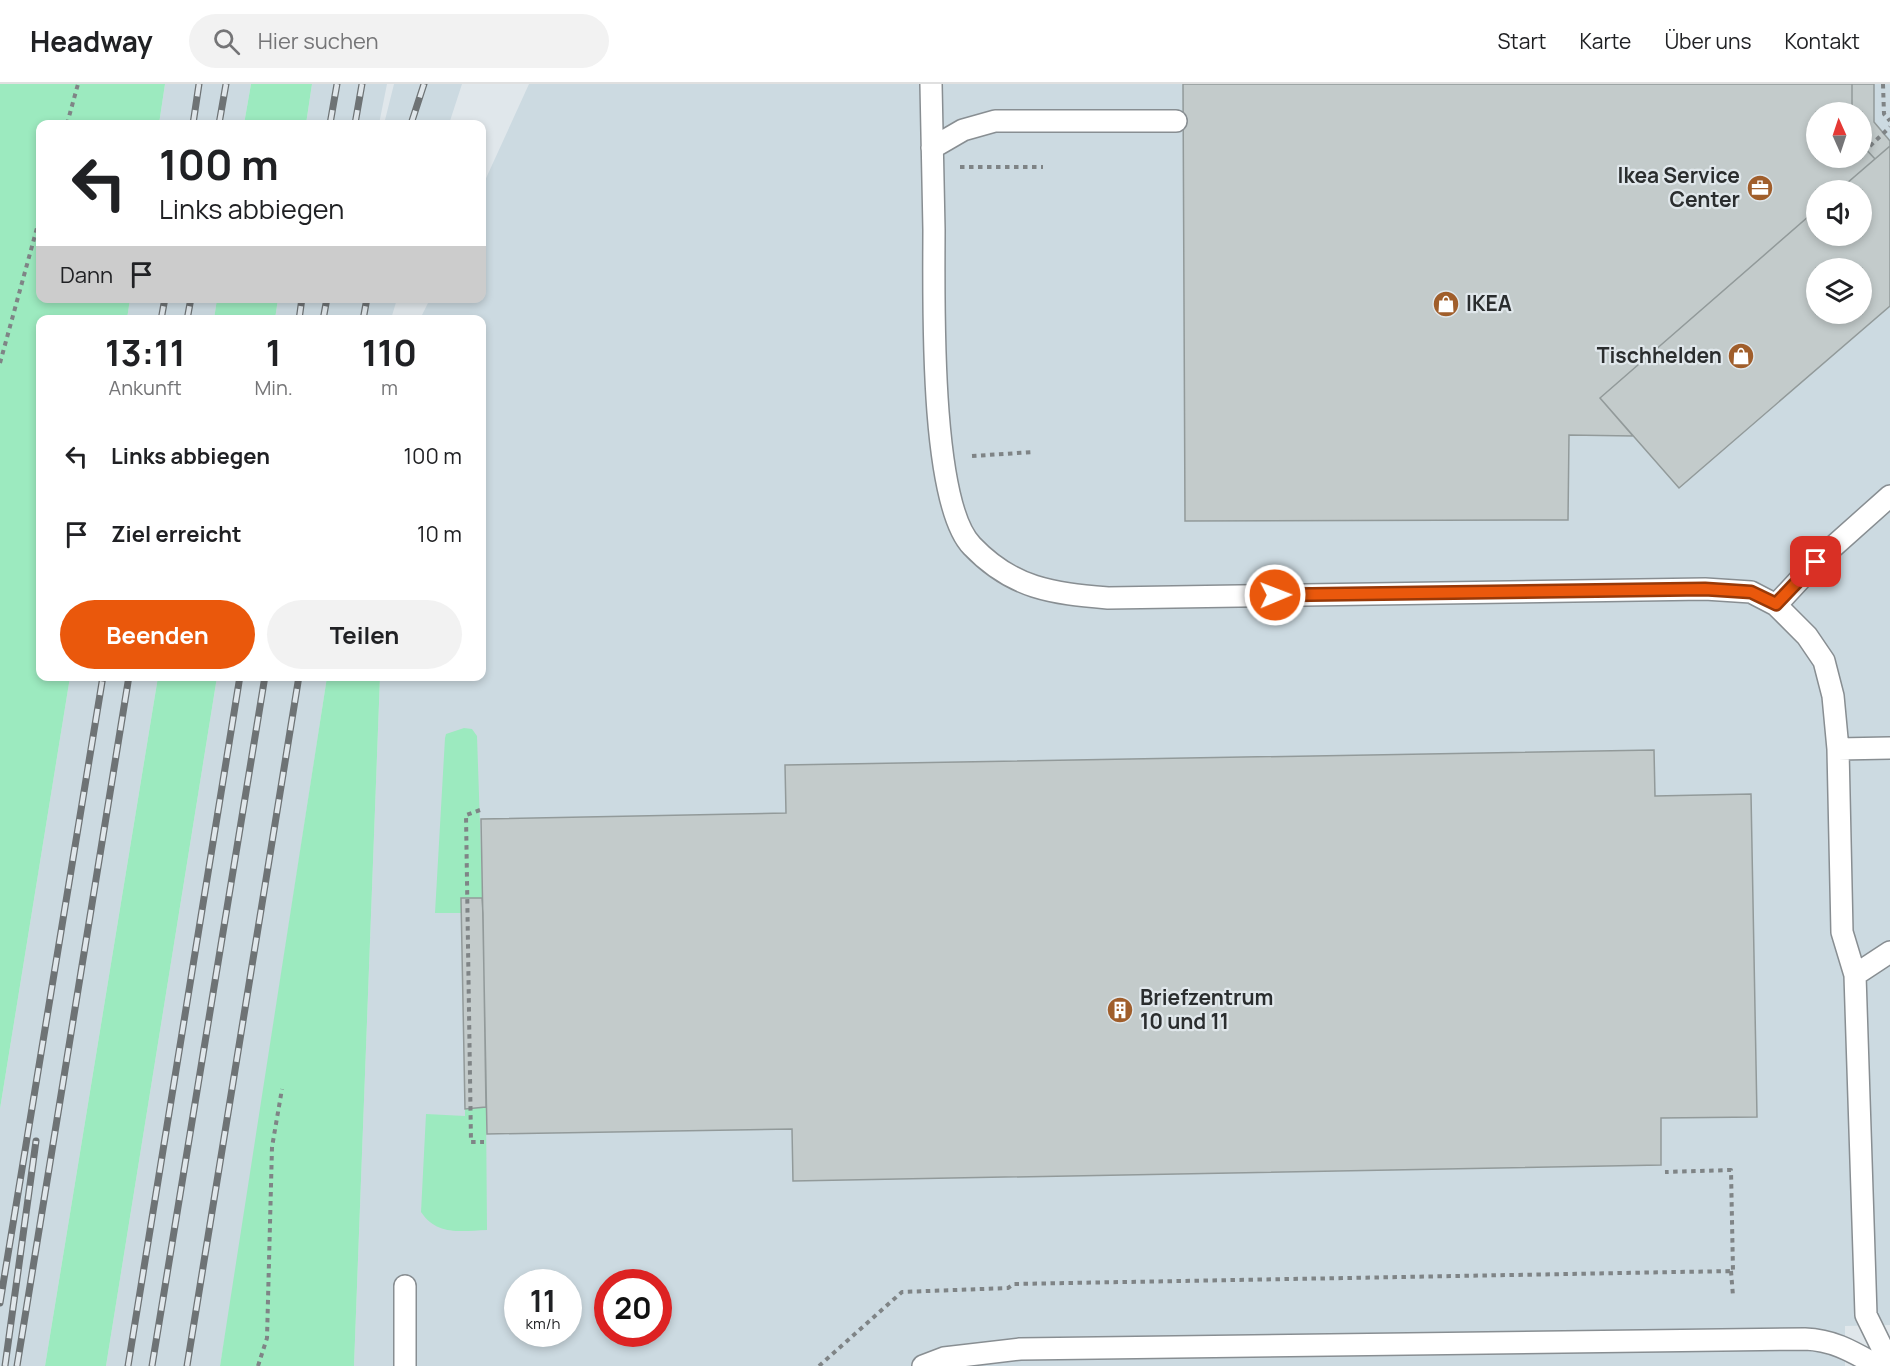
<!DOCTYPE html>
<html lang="de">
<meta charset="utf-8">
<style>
:root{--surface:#fff;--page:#f2f2f2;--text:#202124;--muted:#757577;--line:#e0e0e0;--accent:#ea580c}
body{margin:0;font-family:Manrope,sans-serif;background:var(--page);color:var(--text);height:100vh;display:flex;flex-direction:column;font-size:22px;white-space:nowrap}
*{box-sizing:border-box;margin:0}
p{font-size:20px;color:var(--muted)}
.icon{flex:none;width:33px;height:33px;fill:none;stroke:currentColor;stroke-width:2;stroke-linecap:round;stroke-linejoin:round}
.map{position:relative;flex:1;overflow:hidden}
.panel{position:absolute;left:36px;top:231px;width:450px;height:366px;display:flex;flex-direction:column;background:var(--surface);border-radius:12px;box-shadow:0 3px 9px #0003}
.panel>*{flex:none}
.top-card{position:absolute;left:36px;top:36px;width:450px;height:183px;border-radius:12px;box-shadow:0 3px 9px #0003;background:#fff;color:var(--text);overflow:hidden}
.needle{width:39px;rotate:357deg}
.tools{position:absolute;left:1806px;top:18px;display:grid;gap:12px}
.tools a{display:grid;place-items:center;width:66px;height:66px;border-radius:50%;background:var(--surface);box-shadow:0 3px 9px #0003;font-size:30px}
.speed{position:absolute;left:504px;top:1185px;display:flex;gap:12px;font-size:30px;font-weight:700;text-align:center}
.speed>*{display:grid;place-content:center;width:78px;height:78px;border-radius:50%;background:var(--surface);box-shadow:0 3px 9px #0003;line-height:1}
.speed small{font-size:15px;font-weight:400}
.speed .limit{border:9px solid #d22;background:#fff;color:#111}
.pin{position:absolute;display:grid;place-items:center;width:51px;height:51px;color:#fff;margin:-26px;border-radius:12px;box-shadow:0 3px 9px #0006}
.me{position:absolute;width:66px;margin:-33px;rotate:89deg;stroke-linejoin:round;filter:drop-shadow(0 0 4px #0008)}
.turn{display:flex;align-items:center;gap:21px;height:126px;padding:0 24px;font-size:27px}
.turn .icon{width:78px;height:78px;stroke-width:2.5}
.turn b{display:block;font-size:42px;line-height:51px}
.then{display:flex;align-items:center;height:57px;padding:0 24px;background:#0003;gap:12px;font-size:22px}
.eta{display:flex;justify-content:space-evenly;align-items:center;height:102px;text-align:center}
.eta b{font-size:36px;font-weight:700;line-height:42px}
.button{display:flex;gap:12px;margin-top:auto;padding:12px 24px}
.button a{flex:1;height:69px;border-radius:36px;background:var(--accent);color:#fff;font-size:24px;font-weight:700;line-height:69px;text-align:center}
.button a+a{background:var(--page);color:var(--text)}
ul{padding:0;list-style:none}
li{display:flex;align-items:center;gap:18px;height:78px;padding:0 24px}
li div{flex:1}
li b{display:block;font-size:22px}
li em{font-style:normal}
header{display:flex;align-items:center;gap:36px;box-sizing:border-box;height:84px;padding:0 30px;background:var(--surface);border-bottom:2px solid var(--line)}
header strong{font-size:28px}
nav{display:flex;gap:33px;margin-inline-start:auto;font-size:21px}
.search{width:420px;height:54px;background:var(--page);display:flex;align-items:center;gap:15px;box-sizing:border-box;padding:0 21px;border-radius:33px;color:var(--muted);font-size:22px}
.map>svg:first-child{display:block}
</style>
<header>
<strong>Headway</strong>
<div class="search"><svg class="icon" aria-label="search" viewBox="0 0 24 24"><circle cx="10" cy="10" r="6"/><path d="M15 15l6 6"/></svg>Hier suchen</div>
<nav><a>Start</a><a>Karte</a><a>Über uns</a><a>Kontakt</a></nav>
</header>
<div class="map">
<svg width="1890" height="1282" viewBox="0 0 1890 1282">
<rect width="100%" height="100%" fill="#e0e7eb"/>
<path fill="#ccdae1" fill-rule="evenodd" d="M165,0H251L244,40H159Z
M312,0H387L379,40H306Z
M394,0H462L449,40H384Z
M529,0H1890V1241L1845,1242V1282H354L380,593L482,592V236L420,235L430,215L482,214V103ZM1816,28H1862V74H1816ZM1816,106H1862V152H1816ZM1816,184H1862V230H1816ZM518,1198H568V1250H518ZM608,1198H658V1250H608Z
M130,215L131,214L217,215L214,235H127Z
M278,215V214L397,215L391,235H275Z
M70,593H158L45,1282H0V1025Z
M217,593H327L234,1199L220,1282H106Z"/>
<path fill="#9ceabf" d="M0,0H165L159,40H40V214L130,215L127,235L40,236V592L70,593L0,1025Z
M251,0H312L306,40H244Z
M217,215H278L275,235H214Z
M158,593H217L106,1282H45Z
M327,593H380L354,1282H220Z
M464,644L472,645L477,652L483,829H435L445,654L446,650Z
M486,1023L487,1146C461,1147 437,1152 421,1128L426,1030L465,1032V1025Z"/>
<path fill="#c3cbcb" stroke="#929a9a" stroke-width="1.5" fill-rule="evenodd" d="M1183,0H1852V28H1816V74H1862V61L1875,75L1839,106H1816V126L1600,314L1633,352L1569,351L1568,436L1185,437Z
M1852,0H1874V38L1890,57V62L1875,75L1862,61V28H1852Z
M1890,62V222L1679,404L1600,314L1816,126V152H1862V106H1839ZM1816,184H1862V230H1816Z
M1654,666L1655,712L1751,710L1757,1033L1661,1034V1081L793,1097L792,1045L487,1050L481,735L786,729L785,681Z
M461,814H482L483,829L486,1023L465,1025Z"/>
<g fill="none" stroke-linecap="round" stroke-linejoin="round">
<defs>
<path id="lane" d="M931,0C932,49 933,97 934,146C934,211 929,418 972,462C1013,505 1052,509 1108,514L1705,505L1751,508L1776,521L1807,552L1824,577L1833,612L1838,665L1842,848L1855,891L1866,1231L1890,1280
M932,64L963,46L995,37H1176
M1776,521L1816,478L1890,412
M1838,665L1890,664
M1855,891L1890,868
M405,1282V1202
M923,1282L944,1274L1020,1265L1805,1255C1834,1256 1853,1268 1878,1282"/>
</defs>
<use href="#lane" stroke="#888e92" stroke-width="24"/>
<path stroke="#7f8486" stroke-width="4" stroke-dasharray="4.5 4.5" stroke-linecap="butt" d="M1883,0L1884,30L1890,37
M67,40L78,0
M1870,62L1890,43
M960,83H1043
M0,279L40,133
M972,372L1034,368
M480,726L466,731L471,1058H484
M1731,1187L1733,1212
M258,1282L267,1254L272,1063L282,1005
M819,1282L902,1208L1008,1204L1014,1200L1733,1187L1731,1086L1665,1088"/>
<use href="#lane" stroke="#fff" stroke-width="21"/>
<defs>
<path id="rail" d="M193,40L199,0
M219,40L226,0
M330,40L337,0
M355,40L362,0
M411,40L424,0
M161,236L165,214
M187,236L191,214
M299,236L302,214
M323,236L327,214
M363,236L367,214
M0,1219L103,592
M5,1282L36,1057
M17,1282L129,592
M128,1282L240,592
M152,1282L265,592
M187,1282L299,592"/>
</defs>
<use href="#rail" stroke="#6e7375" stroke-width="7"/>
<use href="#rail" stroke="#e0e7eb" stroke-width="4.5" stroke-dasharray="14" stroke-linecap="butt"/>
</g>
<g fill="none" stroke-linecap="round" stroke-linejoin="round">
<defs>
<path id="route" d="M1275,511L1705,505L1751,508L1776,520L1816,478"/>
</defs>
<use href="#route" stroke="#983908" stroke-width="15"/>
<use href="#route" stroke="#ea580c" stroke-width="10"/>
</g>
<defs>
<symbol id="office-disc" viewBox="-11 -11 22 22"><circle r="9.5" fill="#a05e2b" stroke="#e0e7eb"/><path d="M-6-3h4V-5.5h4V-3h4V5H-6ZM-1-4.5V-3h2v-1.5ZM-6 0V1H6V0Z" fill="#fff"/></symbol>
<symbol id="shop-disc" viewBox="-11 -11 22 22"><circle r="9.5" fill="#a05e2b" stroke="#e0e7eb"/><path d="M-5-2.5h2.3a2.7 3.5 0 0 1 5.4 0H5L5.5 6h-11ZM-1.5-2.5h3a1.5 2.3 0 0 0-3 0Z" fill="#fff"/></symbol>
<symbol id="building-disc" viewBox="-11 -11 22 22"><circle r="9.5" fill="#a05e2b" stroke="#e0e7eb"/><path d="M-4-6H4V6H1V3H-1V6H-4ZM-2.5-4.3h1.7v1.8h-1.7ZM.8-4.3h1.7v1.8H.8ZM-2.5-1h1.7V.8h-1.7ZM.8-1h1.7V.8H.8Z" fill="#fff"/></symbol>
</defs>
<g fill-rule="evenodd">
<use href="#office-disc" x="1745" y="89" width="30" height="30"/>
<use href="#shop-disc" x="1431" y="205" width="30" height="30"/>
<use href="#shop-disc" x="1726" y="257" width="30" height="30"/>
<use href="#building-disc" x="1105" y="911" width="30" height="30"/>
</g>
<g text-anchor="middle" stroke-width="4.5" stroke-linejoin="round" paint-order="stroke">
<g font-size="21" font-weight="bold" fill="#2a2d2e" stroke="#e0e7eb" text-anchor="end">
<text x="1740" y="99">Ikea Service<tspan x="1740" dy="24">Center</tspan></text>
<text x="1466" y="227" text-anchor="start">IKEA</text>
<text x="1722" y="279">Tischhelden</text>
<text x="1140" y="921" text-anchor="start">Briefzentrum<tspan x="1140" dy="24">10 und 11</tspan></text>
</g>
</g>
</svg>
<div class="tools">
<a><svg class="needle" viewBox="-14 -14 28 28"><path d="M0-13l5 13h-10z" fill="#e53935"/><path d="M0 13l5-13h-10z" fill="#757577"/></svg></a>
<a><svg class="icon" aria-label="sound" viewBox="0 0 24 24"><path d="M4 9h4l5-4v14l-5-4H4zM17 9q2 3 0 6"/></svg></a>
<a><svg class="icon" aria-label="layers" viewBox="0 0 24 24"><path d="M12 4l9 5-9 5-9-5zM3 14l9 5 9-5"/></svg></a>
</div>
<div class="speed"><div>11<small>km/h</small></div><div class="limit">20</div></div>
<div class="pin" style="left:1816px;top:478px;background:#d93025"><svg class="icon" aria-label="arrive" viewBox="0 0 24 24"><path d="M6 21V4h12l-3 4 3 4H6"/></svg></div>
<svg class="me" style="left:1275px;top:511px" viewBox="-20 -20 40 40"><circle r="17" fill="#ea580c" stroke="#fff" stroke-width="3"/><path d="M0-11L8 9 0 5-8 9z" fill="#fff"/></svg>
<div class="top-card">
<div class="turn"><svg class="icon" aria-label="left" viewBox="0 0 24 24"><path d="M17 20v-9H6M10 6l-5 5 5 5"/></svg><div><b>100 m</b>Links abbiegen</div></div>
<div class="then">Dann<svg class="icon" aria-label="arrive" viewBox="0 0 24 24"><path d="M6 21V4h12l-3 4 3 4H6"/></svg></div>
</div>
<section class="panel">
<div class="eta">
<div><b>13:11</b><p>Ankunft</p></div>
<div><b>1</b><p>Min.</p></div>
<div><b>110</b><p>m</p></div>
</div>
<ul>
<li><svg class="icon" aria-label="left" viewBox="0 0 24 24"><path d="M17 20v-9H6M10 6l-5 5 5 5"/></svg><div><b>Links abbiegen</b></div><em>100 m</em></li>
<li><svg class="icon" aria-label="arrive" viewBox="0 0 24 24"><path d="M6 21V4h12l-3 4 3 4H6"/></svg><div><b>Ziel erreicht</b></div><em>10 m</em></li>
</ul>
<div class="button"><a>Beenden</a><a>Teilen</a></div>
</section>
</div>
